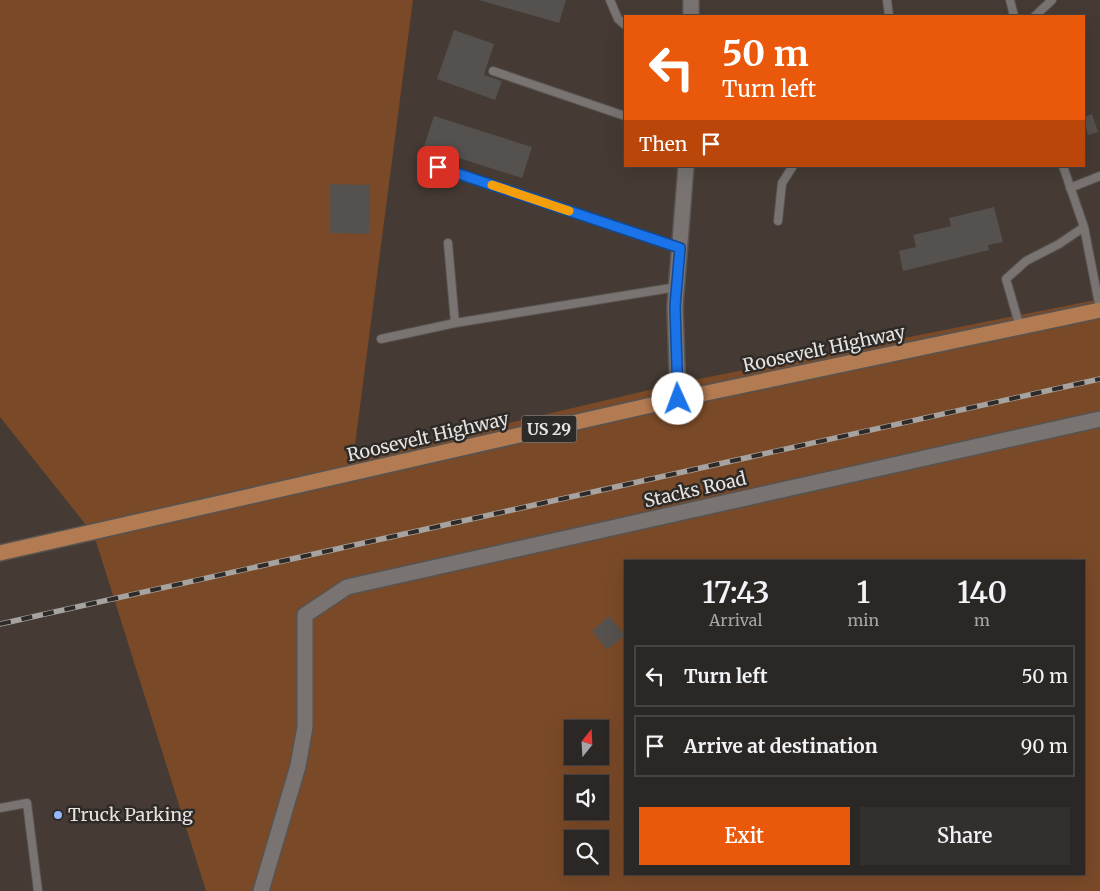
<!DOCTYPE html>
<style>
:root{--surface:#2a2725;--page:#322f2d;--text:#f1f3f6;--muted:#a5a5a7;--line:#464442;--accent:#ea580c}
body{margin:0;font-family:Merriweather,serif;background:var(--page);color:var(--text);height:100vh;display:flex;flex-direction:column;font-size:19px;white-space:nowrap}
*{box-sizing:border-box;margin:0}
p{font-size:16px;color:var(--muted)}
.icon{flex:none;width:28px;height:28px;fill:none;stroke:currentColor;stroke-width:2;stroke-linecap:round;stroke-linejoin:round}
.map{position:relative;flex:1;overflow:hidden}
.details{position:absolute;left:624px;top:560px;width:461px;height:315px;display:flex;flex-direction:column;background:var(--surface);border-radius:0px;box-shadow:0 5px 20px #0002,0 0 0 1px var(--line)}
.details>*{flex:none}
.guide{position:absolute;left:624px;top:15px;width:461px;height:152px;border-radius:0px;box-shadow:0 5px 20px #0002,0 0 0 1px var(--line);background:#ea580c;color:#fff;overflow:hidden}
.needle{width:32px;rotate:18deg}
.tools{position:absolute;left:564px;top:720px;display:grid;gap:10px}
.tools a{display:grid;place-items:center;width:45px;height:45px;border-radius:0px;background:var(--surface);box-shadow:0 5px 20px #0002,0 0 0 1px var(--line);font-size:25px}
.pin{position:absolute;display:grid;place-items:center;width:42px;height:42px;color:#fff;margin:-21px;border-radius:10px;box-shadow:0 2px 8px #0006}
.me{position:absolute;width:55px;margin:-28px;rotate:358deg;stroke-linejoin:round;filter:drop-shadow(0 0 4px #0008)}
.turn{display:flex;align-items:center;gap:18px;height:105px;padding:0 15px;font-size:22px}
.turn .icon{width:65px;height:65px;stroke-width:2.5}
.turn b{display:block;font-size:35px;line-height:42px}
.then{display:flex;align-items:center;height:48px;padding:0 15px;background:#0003;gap:10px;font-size:19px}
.eta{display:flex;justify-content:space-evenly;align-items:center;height:85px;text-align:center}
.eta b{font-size:30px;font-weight:600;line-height:35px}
.primary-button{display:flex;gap:10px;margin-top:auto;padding:10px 15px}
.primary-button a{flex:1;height:58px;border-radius:0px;background:var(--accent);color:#fff;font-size:20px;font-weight:600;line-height:58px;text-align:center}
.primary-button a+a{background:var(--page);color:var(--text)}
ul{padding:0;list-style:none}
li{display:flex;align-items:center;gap:15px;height:62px;margin:0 10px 8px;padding:0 5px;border:2px solid var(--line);border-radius:0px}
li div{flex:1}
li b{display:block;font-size:19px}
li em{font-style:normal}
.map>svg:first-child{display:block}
</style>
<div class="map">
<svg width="1100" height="891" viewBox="0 0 1100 891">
<rect width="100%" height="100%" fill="#383431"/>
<path fill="#453b34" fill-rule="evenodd" d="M413,0H1100V299L683,382L352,461ZM625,16H1084V166H625Z
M0,417L94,534L206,891H0Z"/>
<path fill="#7a4a28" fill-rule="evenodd" d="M0,0H413L353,460L683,382L1100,299V891H206L94,535L0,417ZM625,561H1084V874H625ZM572,729H600V756H572ZM572,784H600V811H572ZM572,839H600V866H572Z"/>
<path fill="#55514e" d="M479,0H566L559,23Z
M454,30L494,44L484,75L502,81L495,100L437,79Z
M1092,114L1098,132L1088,135L1084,117Z
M434,116L532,147L522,178L424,147Z
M330,184L370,185L369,234L330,233Z
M994,207L1003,242L988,245L989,250L903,271L899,251L916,247L913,235L951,226L949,218Z
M609,616L625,635L607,650L592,631Z"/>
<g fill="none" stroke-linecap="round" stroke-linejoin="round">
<defs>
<path id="service" d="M610,0L618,19L625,25
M887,0L889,16
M1010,0L1014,16
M1035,16L1052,0
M493,71L625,116
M439,167L680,248
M1070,188L1100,176
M778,221L782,183L793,166
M1084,227L1100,309
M448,243L455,323
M1020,327L1006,279L1026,261L1059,244L1084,227L1063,166
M381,339L455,323L677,287
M0,808L27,803L38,891"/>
<path id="minor" d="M261,891L298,766L305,727V615L347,587L1100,419"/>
<path id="tertiary" d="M691,16V0
M678,399L675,306L686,166"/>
<path id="primary" d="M0,553L678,399L1100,310"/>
</defs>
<use href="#service" stroke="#575351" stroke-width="10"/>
<use href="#minor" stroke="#575351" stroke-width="18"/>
<use href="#tertiary" stroke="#575351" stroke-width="18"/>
<use href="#primary" stroke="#575351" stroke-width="18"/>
<use href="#service" stroke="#797471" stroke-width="8"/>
<use href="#minor" stroke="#797471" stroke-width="15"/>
<use href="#tertiary" stroke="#797471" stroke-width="15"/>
<use href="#primary" stroke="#b37b51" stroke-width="15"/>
<defs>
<path id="rail" d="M0,624L1100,379"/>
</defs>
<use href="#rail" stroke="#a6a3a0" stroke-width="5.5"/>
<use href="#rail" stroke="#2e2a27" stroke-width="4" stroke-dasharray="11" stroke-linecap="butt"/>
</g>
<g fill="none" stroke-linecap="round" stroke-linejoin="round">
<defs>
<path id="route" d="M438,167L680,248L675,306L678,399"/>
</defs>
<use href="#route" stroke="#114b97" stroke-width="12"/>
<use href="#route" stroke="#1a73e8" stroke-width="9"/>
<path stroke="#f59e0b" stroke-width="9" d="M492,185L569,211"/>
</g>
<circle fill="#95b7fd" stroke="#2e2a27" stroke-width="2" cx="58" cy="815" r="5"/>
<g text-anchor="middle" stroke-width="5" stroke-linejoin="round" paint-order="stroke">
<rect fill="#2e2a27" stroke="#afaca9" stroke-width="1" x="521.5" y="415.5" width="55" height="27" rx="4"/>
<g font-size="16" font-weight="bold" fill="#e6e3e1">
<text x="549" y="435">US 29</text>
</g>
<g font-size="18" fill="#e6e3e1" stroke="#2e2a27">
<text transform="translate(824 349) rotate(-12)" y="6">Roosevelt Highway</text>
<text transform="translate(428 437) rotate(-13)" y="6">Roosevelt Highway</text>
<text transform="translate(695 490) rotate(-13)" y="6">Stacks Road</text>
</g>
<g font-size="18" fill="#e6e3e1" stroke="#2e2a27" text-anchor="start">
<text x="68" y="821">Truck Parking</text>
</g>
</g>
</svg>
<div class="tools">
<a><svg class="needle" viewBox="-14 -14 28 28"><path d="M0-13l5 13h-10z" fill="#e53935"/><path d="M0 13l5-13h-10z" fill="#a5a5a7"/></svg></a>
<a><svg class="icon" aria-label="sound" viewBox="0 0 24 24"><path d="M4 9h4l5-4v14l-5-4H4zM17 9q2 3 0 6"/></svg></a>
<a><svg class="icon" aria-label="search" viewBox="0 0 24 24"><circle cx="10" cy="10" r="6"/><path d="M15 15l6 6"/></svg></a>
</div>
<div class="pin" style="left:438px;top:167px;background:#d93025"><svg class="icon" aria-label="arrive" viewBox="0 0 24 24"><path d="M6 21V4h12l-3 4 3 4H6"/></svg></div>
<svg class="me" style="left:678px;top:399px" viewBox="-20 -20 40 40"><circle r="19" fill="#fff"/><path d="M0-13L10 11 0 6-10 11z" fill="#1a73e8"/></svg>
<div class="guide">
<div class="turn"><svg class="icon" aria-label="left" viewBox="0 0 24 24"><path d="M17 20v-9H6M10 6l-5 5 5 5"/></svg><div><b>50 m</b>Turn left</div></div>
<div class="then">Then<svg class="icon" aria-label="arrive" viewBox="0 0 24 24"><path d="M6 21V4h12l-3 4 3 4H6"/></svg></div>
</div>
<section class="details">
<div class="eta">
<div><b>17:43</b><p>Arrival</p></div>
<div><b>1</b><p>min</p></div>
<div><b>140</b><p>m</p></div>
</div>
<ul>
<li><svg class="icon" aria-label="left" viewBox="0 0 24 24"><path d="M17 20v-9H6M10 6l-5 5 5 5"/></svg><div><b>Turn left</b></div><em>50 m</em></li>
<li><svg class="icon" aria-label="arrive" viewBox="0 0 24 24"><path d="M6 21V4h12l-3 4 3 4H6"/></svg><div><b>Arrive at destination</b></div><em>90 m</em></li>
</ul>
<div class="primary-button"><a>Exit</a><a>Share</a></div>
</section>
</div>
